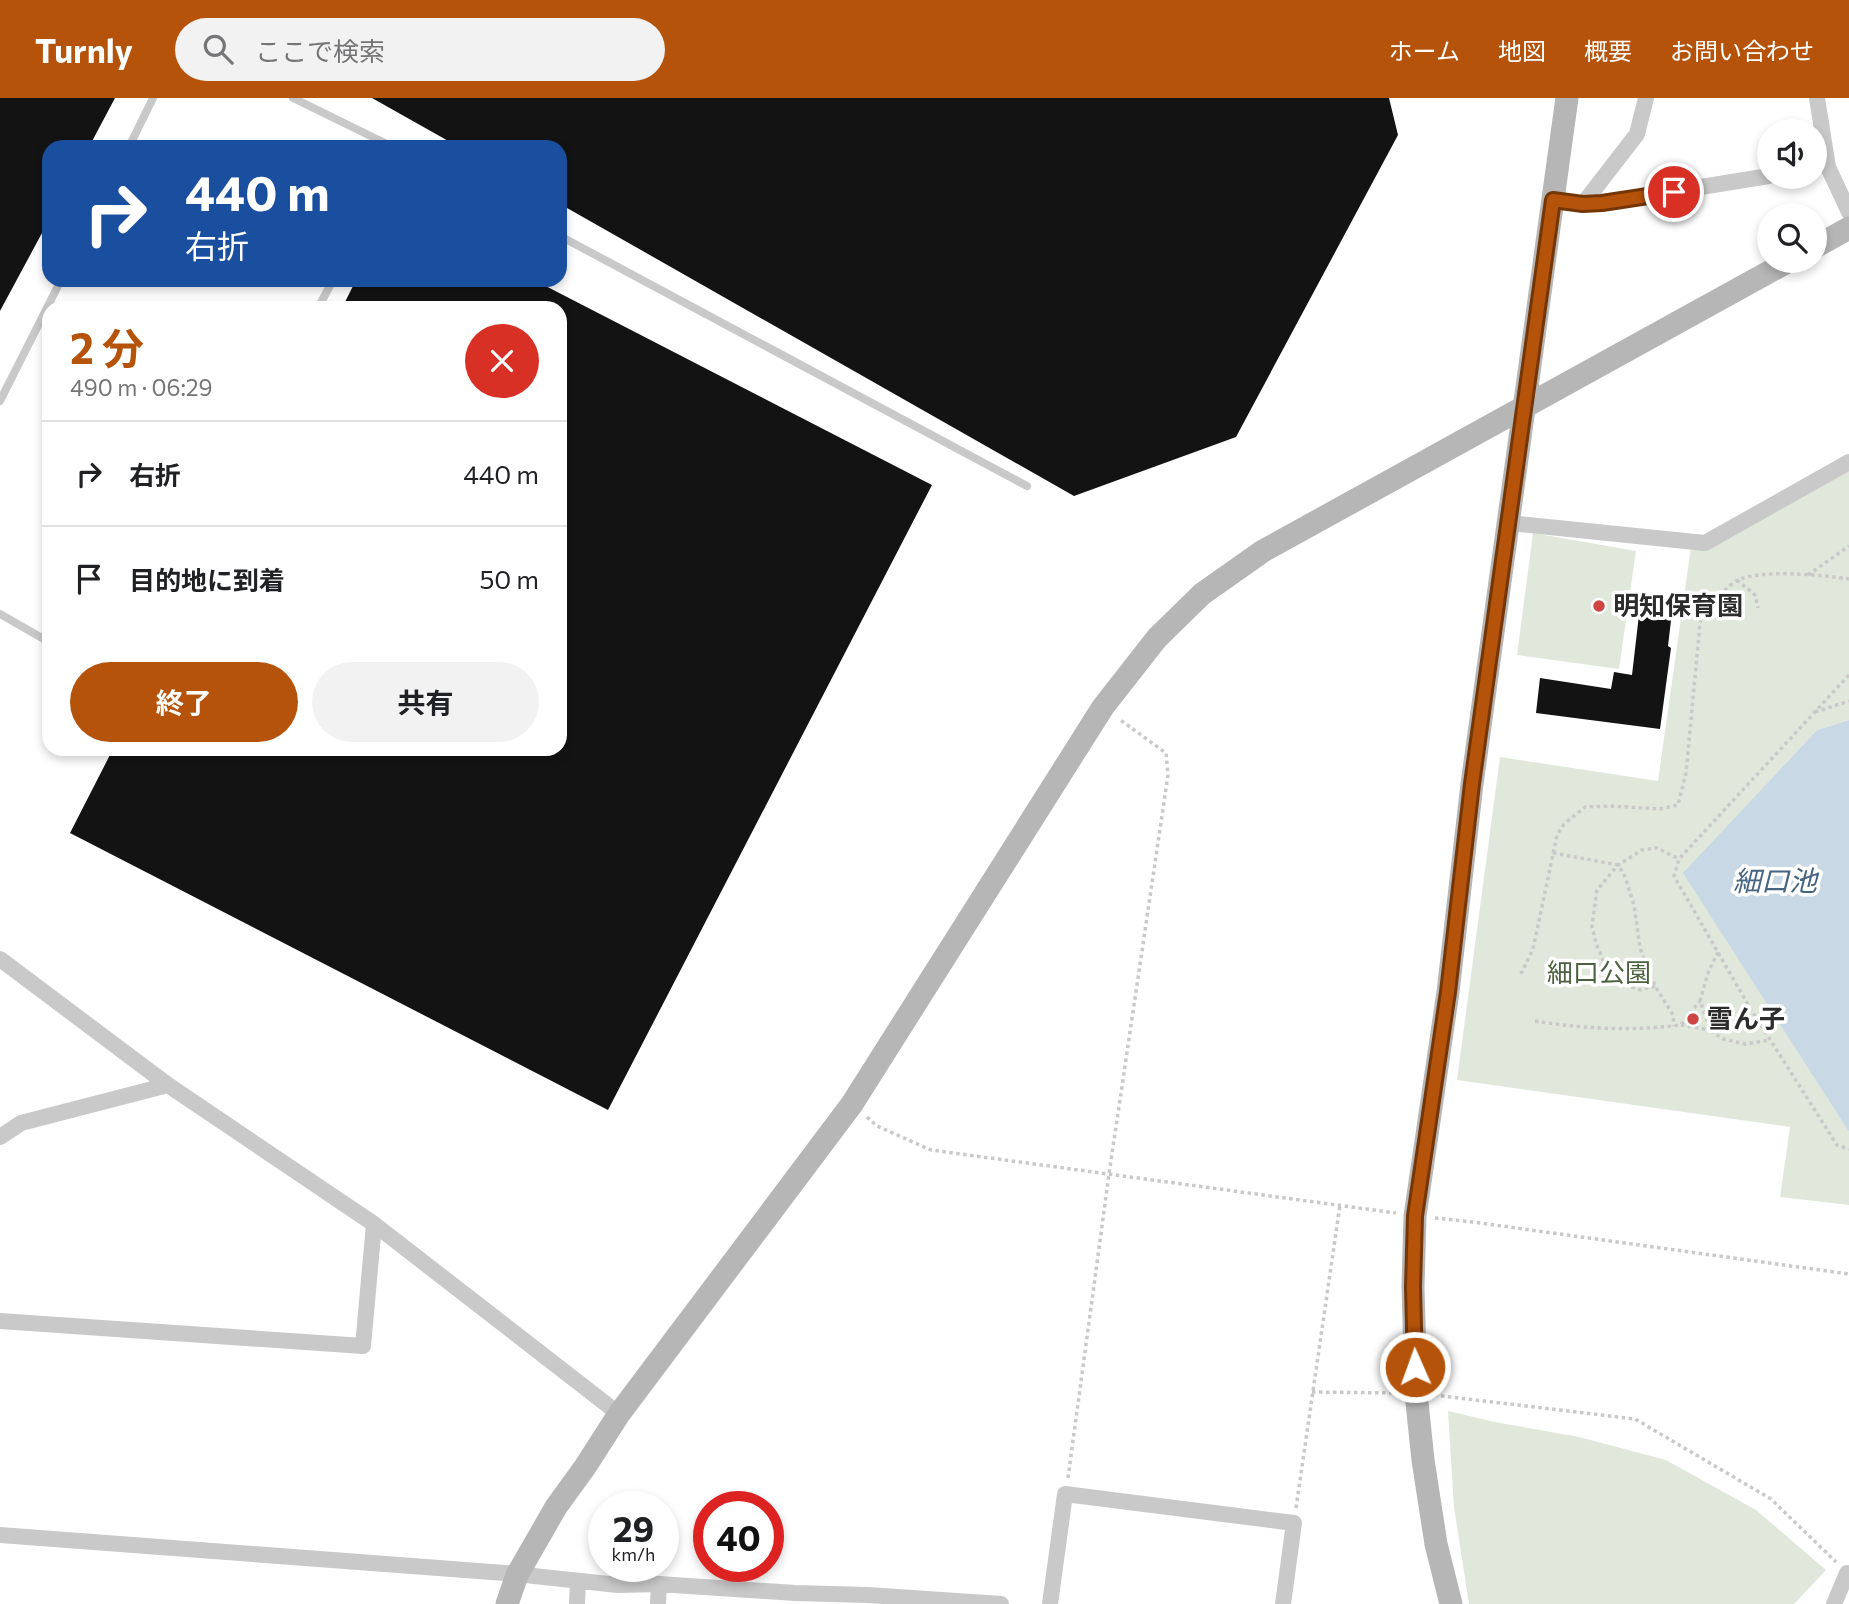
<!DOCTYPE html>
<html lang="ja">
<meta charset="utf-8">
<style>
:root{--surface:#fff;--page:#f2f2f2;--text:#202124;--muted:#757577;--line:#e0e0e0;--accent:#b45309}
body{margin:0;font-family:Commissioner,"Noto Sans JP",sans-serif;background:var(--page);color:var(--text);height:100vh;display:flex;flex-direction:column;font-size:26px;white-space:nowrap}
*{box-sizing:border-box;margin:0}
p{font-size:23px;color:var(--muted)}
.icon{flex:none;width:38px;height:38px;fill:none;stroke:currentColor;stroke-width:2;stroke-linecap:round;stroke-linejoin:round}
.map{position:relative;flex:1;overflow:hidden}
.drawer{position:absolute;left:42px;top:203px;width:525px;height:455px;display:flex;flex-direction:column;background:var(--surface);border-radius:21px;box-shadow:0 4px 10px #0003}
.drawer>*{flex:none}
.guide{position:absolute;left:42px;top:42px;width:525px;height:147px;border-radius:21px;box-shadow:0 4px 10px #0003;background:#1a4fa0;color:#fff;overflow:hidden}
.controls{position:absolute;left:1757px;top:21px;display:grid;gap:14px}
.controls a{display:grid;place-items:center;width:70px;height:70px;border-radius:50%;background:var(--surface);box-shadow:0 4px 10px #0003;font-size:35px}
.speed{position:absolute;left:588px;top:1393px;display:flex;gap:14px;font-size:35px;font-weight:700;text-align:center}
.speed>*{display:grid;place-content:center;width:91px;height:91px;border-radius:50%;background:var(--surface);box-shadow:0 4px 10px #0003;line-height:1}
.speed small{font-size:18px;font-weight:400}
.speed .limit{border:10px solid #d22;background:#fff;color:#111}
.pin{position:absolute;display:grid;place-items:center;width:60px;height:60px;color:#fff;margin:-30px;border:4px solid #fff;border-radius:50%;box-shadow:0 2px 7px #0007}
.me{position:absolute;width:77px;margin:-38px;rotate:358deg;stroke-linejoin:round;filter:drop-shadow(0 0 5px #0008)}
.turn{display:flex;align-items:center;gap:24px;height:147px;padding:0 28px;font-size:32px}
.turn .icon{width:91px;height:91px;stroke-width:2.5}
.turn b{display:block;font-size:49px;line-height:60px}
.round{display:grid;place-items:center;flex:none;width:74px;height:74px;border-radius:37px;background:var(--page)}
.summary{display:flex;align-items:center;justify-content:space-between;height:119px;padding:0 28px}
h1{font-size:42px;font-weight:700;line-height:52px;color:var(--accent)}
.action{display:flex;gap:14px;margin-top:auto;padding:14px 28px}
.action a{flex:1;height:80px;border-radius:42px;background:var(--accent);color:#fff;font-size:28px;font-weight:700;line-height:80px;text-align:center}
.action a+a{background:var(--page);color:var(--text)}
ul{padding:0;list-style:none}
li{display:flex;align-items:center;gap:21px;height:105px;padding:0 28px;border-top:2px solid var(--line)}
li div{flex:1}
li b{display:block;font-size:26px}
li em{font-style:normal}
header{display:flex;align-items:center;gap:42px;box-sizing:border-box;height:98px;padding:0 35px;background:var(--accent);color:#fff}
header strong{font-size:33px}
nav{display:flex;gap:38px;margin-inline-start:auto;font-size:24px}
.search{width:490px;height:63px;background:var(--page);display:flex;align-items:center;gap:18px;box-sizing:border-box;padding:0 24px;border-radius:38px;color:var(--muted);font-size:26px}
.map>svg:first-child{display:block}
</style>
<header>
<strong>Turnly</strong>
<div class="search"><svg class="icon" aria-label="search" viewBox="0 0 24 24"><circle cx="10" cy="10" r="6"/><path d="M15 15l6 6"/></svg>ここで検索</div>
<nav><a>ホーム</a><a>地図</a><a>概要</a><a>お問い合わせ</a></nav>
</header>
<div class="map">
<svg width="1849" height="1506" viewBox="0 0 1849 1506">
<rect width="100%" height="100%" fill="#fff"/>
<path fill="#e0e8db" d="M1849,372V622L1817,632L1684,775L1849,1034V1107L1780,1099L1790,1029L1457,982L1500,659L1658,683L1691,449Z
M1533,435L1636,453L1619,571L1517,557Z
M1448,1313L1495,1324L1579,1339L1666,1362L1756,1412L1826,1472L1794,1506H1469L1454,1409Z"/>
<path fill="#c9d8e5" d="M1849,622V1034L1683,775L1817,632Z"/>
<path fill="#131313" d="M0,0H115L89,49H49V122L0,213Z
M372,0H1389L1398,37L1236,339L1074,398L560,106V49H459Z
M356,182H534L932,387L608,1012L70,735L113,651H560V210H342Z
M1640,508L1672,514L1668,548L1671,550L1660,631L1536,615L1540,580L1611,591L1614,574L1632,577Z"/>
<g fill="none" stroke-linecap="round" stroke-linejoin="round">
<path stroke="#c9c9c9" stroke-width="3.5" stroke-dasharray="3.5 3.5" stroke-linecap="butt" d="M1808,477L1849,448
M1737,482L1755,497L1758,510
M1849,577L1679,761L1674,778L1750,910L1837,1047L1849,1051
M1815,614L1849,603
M1553,755L1618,767L1624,776L1634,807L1640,850L1655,888L1673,917L1674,928
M1718,854L1708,875L1700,903L1711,933L1723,941L1745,946L1770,942
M1593,872L1606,866
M1520,875L1522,874L1533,851L1557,737L1564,726L1585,709L1611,708L1660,711L1678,707L1686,675L1701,515C1710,508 1729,486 1738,482C1764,471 1821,477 1849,481
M1655,888L1641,892L1632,889L1615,878L1603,862L1596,845L1592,828L1597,792L1618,767L1642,752L1657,750L1679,761
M1535,923C1583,931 1633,933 1681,927L1700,903
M1681,927L1710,932
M867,1019L877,1028L931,1052L1396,1115
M1435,1120L1473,1124L1849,1176
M1312,1294L1399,1295
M1434,1297L1635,1321L1771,1401L1836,1464
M1068,1380L1109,1076L1168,677L1166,655L1119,621
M1296,1410L1340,1107"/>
<path stroke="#c9c9c9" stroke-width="8" d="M293,0L393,49
M129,49L153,0
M560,138L1027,388
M318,210L333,182
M0,303L61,182
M0,516L49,544"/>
<path stroke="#c9c9c9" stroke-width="16" d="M1817,0L1828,69L1849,114
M1553,102L1583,106L1602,105L1769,78
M1583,106L1637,36L1646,0
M1509,425L1705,445L1849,364
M0,861L168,987L374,1126L619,1316
M0,1039L21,1025L168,987
M0,1223L363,1248L374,1126
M0,1437L505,1475L618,1487L659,1486L795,1495L868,1497L1001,1506
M577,1506L578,1483
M658,1506L659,1486
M1050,1506L1065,1396L1294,1425L1283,1506
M1834,1506L1847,1475"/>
<path stroke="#b6b6b6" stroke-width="23" d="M1815,149L1849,130
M507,1506L517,1477L556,1409L585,1369L619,1316L852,1006L1103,609L1157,540L1202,496L1263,453L1789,163
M1451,1506L1436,1446L1423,1362L1416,1295L1413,1189L1415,1118L1448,894L1472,686L1567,0"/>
</g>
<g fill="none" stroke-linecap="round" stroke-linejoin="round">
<defs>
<path id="route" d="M1415,1269L1413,1189L1415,1118L1448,894L1472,686L1553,102L1583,106L1602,105L1674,94"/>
</defs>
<use href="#route" stroke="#753606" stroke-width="18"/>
<use href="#route" stroke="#b45309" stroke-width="12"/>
</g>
<g fill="#cd4643" stroke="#fff" stroke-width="2.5">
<circle cx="1599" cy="508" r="7"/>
<circle cx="1693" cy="921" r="7"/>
</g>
<g text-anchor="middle" stroke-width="7" stroke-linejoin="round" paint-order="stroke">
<g font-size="26" font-weight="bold" fill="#2c2c2c" stroke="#fff" text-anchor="start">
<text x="1613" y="517">明知保育園</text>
<text x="1707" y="930">雪ん子</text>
</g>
<g font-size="26" fill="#4c613f" stroke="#fff">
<text x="1599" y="884">細口公園</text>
</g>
<g font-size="28" font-style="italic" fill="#456582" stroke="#fff">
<text x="1775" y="793">細口池</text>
</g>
</g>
</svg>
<div class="controls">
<a><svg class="icon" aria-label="sound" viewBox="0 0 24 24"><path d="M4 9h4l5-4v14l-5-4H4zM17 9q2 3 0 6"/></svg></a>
<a><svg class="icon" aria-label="search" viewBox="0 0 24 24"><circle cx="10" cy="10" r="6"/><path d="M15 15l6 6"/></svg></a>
</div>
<div class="speed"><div>29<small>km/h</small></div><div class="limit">40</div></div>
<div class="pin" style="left:1674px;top:94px;background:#d93025"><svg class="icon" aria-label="arrive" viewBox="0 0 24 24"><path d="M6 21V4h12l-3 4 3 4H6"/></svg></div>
<svg class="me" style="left:1415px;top:1269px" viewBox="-20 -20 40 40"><circle r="17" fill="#b45309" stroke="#fff" stroke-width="3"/><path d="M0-11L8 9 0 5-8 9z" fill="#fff"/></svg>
<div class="guide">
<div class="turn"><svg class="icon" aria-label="right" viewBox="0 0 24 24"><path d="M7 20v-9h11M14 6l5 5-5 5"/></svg><div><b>440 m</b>右折</div></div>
</div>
<section class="drawer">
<div class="summary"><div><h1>2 分</h1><p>490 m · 06:29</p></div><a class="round" style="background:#d93025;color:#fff"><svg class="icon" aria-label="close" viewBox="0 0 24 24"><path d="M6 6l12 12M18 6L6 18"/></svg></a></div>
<ul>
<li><svg class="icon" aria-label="right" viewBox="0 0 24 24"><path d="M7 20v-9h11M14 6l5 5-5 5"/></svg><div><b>右折</b></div><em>440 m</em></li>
<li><svg class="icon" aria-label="arrive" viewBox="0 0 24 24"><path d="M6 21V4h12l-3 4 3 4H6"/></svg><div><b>目的地に到着</b></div><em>50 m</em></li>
</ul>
<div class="action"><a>終了</a><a>共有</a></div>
</section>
</div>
